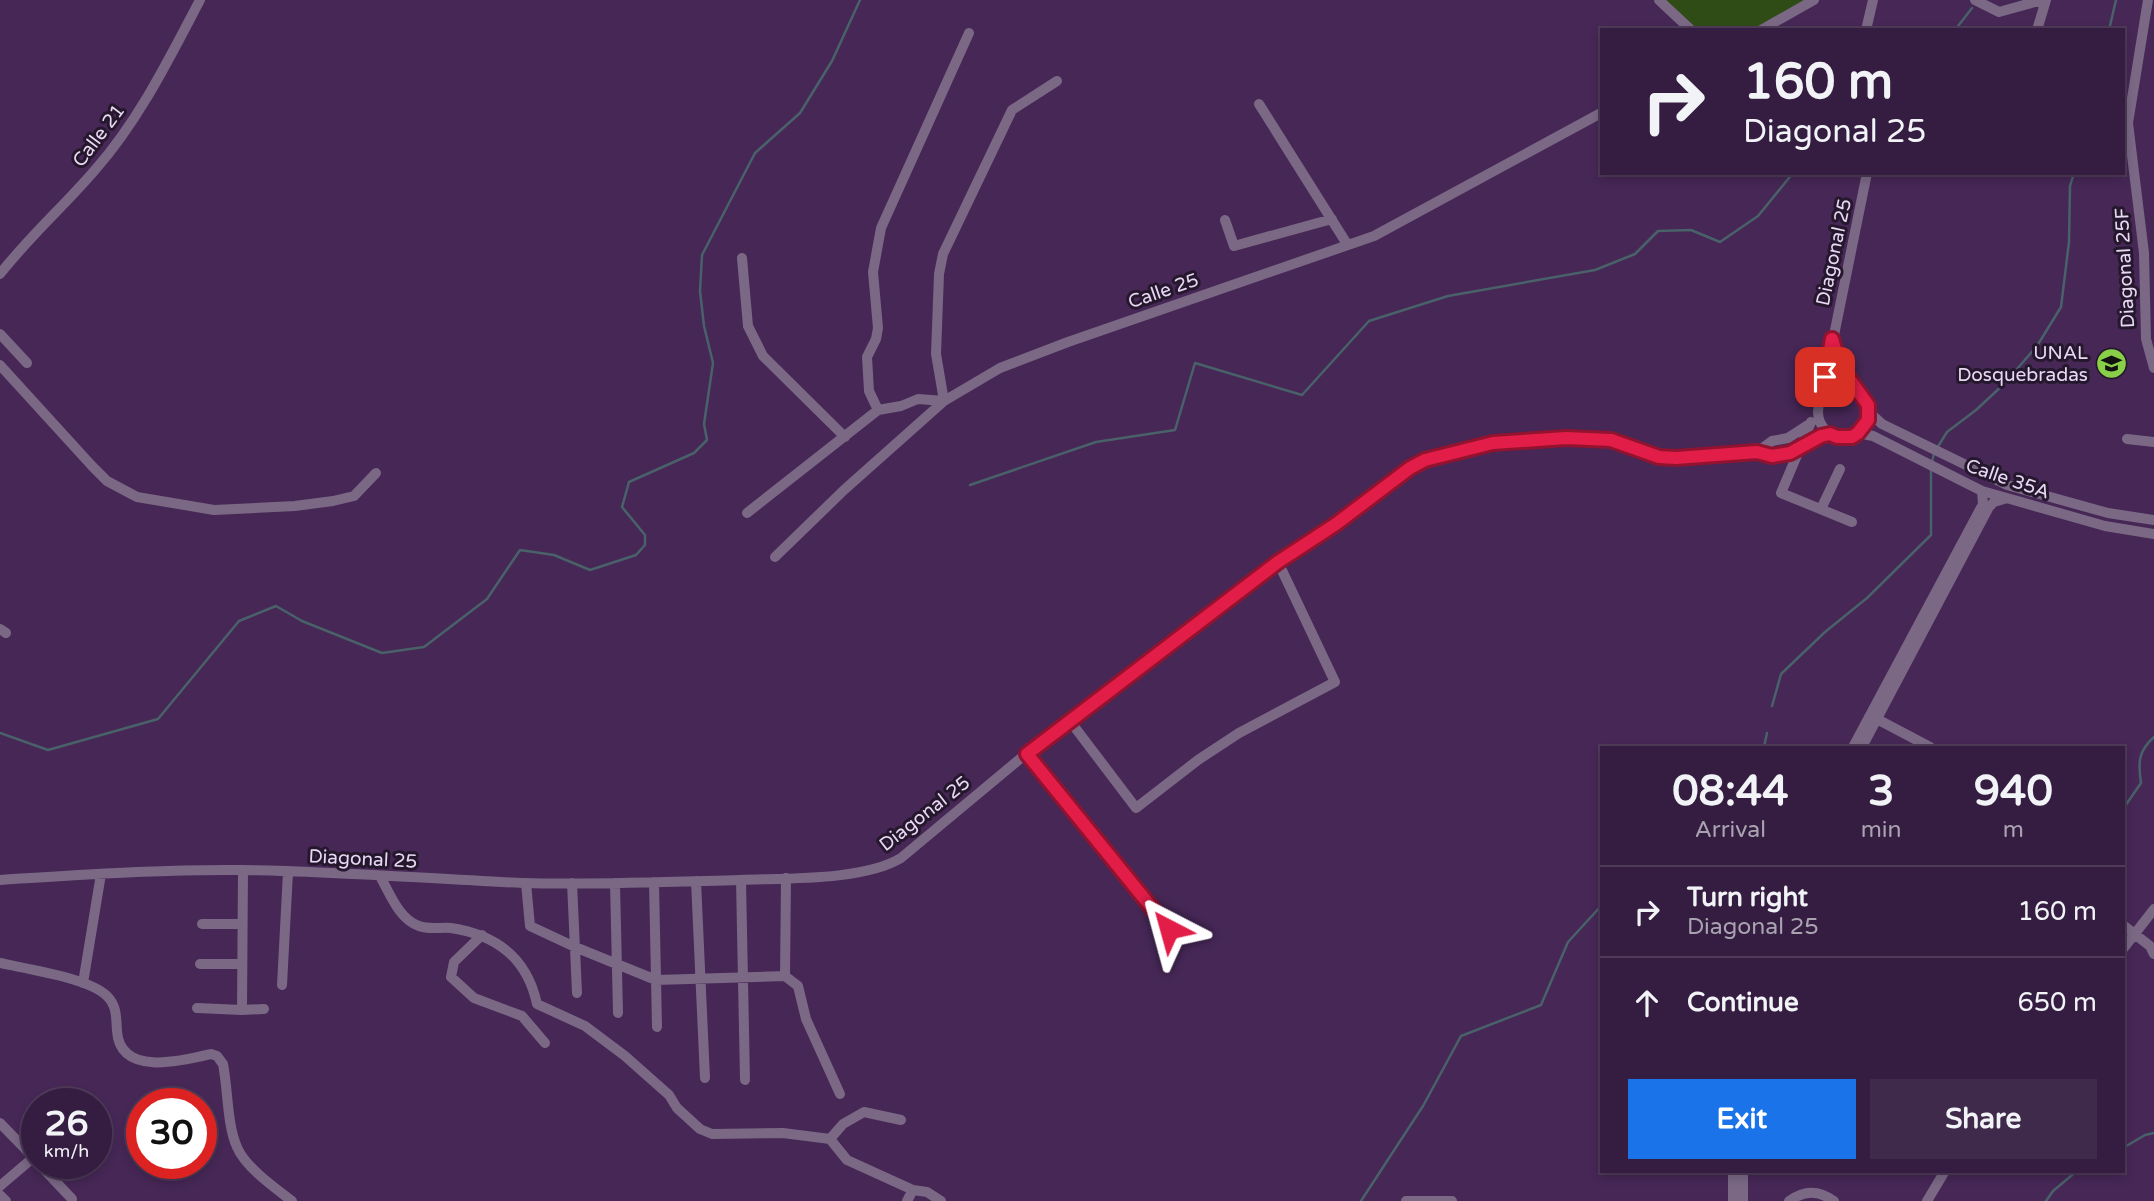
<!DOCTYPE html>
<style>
:root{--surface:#341d40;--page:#3f2a4b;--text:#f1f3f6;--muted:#a9a2b1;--line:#4e3b59;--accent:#1a73e8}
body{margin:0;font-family:"Varela Round",sans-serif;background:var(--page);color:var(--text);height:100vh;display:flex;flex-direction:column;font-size:26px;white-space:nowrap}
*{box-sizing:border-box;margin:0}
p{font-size:23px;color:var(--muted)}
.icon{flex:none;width:38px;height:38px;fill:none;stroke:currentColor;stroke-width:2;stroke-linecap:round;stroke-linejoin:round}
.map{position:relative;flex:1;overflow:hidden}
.drawer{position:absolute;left:1600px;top:746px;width:525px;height:427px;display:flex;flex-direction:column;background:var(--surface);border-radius:0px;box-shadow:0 4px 10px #0003,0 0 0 2px var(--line)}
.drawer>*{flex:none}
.top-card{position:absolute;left:1600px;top:28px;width:525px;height:147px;border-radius:0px;box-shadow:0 4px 10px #0003,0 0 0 2px var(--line);background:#341d40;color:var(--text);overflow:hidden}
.speed{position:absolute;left:21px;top:1088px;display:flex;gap:14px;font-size:35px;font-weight:700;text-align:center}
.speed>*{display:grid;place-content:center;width:91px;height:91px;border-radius:50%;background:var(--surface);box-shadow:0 4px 10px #0003,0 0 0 2px var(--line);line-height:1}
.speed small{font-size:18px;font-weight:400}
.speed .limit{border:10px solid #d22;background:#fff;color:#111}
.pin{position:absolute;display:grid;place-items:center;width:60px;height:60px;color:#fff;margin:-30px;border-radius:14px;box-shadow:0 4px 10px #0006}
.me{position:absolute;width:77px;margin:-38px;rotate:321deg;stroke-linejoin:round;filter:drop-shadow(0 0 5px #0008)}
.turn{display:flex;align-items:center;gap:24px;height:147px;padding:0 28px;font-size:32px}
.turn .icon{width:91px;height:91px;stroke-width:2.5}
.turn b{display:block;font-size:49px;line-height:60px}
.eta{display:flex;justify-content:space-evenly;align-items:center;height:119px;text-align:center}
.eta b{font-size:42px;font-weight:700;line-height:49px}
.action{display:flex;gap:14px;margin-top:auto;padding:14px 28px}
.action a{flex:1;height:80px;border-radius:0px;background:var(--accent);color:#fff;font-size:28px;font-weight:700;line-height:80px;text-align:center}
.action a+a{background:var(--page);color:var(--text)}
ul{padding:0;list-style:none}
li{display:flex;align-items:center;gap:21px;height:91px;padding:0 28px;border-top:2px solid var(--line)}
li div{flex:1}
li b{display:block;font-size:26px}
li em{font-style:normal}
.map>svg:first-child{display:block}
</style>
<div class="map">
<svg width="2154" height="1201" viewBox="0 0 2154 1201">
<rect width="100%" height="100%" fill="#462756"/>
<path fill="#2f4b16" d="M1659,0H1814L1761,30H1691Z"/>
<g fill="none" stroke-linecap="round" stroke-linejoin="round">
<path stroke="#496169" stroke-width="2.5" d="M1955,30L1972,8
M2109,30L2116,0
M1932,462L1934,453L1947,432L1976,410L2004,384L2037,346L2061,307L2069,242L2070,186L2074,173
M970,485L1096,442L1175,430L1195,363L1302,395L1369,321L1448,296L1595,270L1635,254L1658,231L1691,230L1720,242L1758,216L1793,173
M1772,706L1781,674L1825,632L1867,598L1931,535V469
M0,733L48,750L158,719L239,621L276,606L302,621L382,653L424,647L487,599L520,550L554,555L590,570L636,555L645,545V535L622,507L629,482L694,453L707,440L704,424L713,363L704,326L700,291L702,255L755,153L800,113L832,61L860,0
M1764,747L1767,733
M2123,809L2141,783C2138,763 2138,751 2154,737
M2123,1148L2145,1135L2154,1133
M1361,1201L1423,1106L1461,1036L1541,1005L1568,942L1601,906
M2046,1201L2053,1191L2077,1171"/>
<path stroke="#7a6885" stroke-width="10" d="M1659,0L1691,30
M1975,0L1999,12L2042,0
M2148,0L2128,123L2144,253L2146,339L2154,368
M1761,30L1814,0
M1866,30L1873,0
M2037,30L2046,0
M969,33L881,228L873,272L878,328L876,339L867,357L869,391L878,410L901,406L918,399L944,401L936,354L939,274L943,254L1012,110L1057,81
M1259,104L1347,244
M1225,220L1234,246L1332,219
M742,258L748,326L763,356L845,437
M0,274C29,237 64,206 95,170C139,120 169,59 200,0
M0,334L27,363
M1833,343L1840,366L1855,389
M0,365L92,466L107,481L137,497L214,510L295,506L333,501L354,496L376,473
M1818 412a25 25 0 1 1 50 0a25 25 0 1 1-50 0Z
M1821,399L1867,173
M1869,412L1882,424L2007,485L2108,513L2154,520
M1811,422L1781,493L1852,522
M1858,433L1873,436L1982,491L2105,526L2154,534
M2127,439L2154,442
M1757,452L1772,441L1788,438L1808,425
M1821,509L1840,469
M747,513L878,410
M775,557L844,490L944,401L1000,368L1068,342L1374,236L1601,113
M0,629L6,633
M1873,717L1930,747
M1070,721L1136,808L1198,760L1239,733L1335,682L1278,562
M1853,747L1983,504L1982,491
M1862,747L1989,507L1994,502L2004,499
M1027,753L1169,929
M380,876C390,894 399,919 419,926C429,930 441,927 451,928C497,935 527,958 537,1004L585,1026L625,1056L669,1095L677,1108L700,1129L712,1134L783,1133L830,1139L847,1160L913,1190L927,1192L941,1201
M786,878L785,976L798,986L806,1019L840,1094
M0,880C81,875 162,869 243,870C336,871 430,879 523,883C595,885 668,882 740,880C784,878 863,881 901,858L1027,753L1278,562L1336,524L1410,468L1425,460L1493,443L1566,438L1611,440L1659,457L1676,458L1757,452L1772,456L1790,453L1812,439L1830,434
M741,880L745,1080
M696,881L705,1078
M654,882L657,1027
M526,883L530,926L575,947L656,980L785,976
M572,883L577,993
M615,883L618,1013
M202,924H242
M2123,925L2150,946L2154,954
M482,935L454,962L451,977L474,998L522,1016L545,1043
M2123,949L2154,909
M0,963C27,969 89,978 107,996C117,1006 116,1017 117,1031C120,1077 182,1061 211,1054L217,1056L223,1064C228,1089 227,1125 237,1147C245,1167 275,1188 292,1201
M200,964H242
M83,983L101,874
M282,985L288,872
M197,1008L242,1010L243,870
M242,1010L264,1009
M0,1123L37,1161
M830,1139L843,1124L864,1112L901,1120
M39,1164L72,1199
M0,1186L34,1157
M0,1195L6,1201
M907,1201L913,1190
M1406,1201H1452
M1733,1201V1171
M1743,1201V1171
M1789,1201C1805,1190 1818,1190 1834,1201
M1927,1201L1945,1171"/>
</g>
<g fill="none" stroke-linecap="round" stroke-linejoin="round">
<defs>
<path id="route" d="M1169,929L1027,754L1278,562L1336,524L1410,468L1425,460L1493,443L1566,438L1611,440L1659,457L1676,458L1757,452L1772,456L1790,453L1821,436L1830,434L1837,437H1852L1858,433L1868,420V405L1840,366L1832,339L1825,377"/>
</defs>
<use href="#route" stroke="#92132f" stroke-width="18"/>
<use href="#route" stroke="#e11d48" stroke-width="12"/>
</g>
<defs>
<symbol id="university-disc" viewBox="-11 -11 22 22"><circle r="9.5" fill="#89cf48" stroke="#25182d"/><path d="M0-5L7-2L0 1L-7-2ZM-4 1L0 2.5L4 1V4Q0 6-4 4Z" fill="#111"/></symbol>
</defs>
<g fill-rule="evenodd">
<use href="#university-disc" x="2094" y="346" width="35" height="35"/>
</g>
<g text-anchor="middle" stroke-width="6" stroke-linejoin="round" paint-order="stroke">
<g font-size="19" fill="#e9d8f4" stroke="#25182d">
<text transform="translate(98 135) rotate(-53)" y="7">Calle 21</text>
<text transform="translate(1833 252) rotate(-78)" y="7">Diagonal 25</text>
<text transform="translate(2124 268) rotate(-93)" y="7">Diagonal 25F</text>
<text transform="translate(1163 290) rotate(-19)" y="7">Calle 25</text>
<text transform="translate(2008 478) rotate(19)" y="7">Calle 35A</text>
<text transform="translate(924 813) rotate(-38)" y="7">Diagonal 25</text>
<text transform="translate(363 858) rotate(3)" y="7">Diagonal 25</text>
</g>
<g font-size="19" fill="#e9d8f4" stroke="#25182d" text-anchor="end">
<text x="2088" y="359">UNAL<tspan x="2088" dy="22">Dosquebradas</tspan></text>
</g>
</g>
</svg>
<div class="speed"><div>26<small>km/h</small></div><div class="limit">30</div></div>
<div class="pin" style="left:1825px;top:377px;background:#d93025"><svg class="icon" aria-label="arrive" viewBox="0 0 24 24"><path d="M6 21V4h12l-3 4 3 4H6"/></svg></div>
<svg class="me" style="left:1169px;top:929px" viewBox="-20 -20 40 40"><path d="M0-17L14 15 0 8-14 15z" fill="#e11d48" stroke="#fff" stroke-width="4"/></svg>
<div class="top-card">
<div class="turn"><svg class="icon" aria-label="right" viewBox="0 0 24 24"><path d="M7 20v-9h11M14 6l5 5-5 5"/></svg><div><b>160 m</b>Diagonal 25</div></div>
</div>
<section class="drawer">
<div class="eta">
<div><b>08:44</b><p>Arrival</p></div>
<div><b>3</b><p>min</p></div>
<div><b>940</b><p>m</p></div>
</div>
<ul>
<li><svg class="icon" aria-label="right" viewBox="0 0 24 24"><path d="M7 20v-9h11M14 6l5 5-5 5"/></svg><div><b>Turn right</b><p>Diagonal 25</p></div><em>160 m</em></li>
<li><svg class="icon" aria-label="ahead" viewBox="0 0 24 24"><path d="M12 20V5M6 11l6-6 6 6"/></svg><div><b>Continue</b></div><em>650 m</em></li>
</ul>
<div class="action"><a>Exit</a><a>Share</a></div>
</section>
</div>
